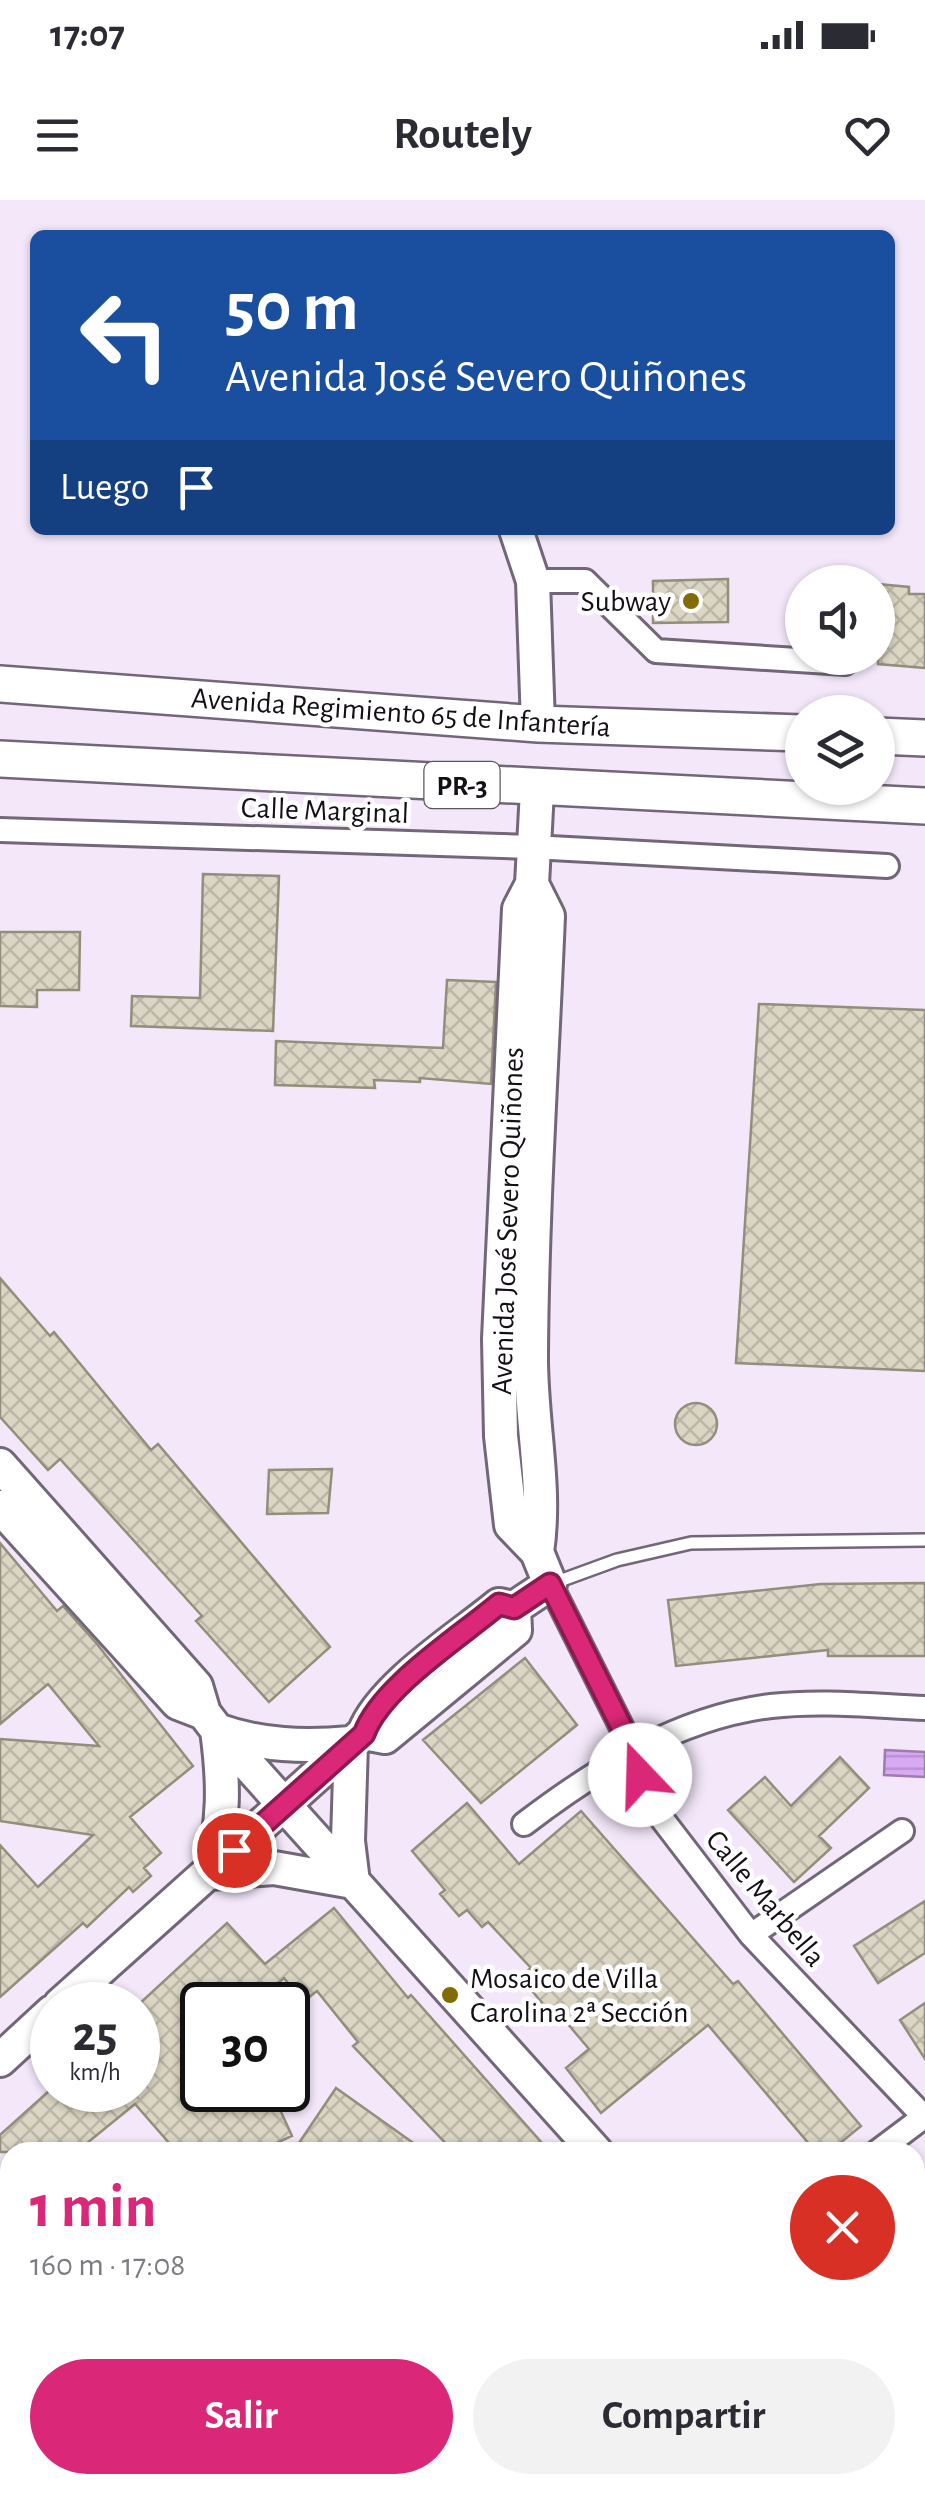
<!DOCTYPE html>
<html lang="es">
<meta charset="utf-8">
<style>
:root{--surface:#fff;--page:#f2f2f3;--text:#2b2b33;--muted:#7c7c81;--accent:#db2777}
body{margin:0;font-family:"Alegreya Sans",sans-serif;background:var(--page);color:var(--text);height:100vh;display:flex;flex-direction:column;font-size:38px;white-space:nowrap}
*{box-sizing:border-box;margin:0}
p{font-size:32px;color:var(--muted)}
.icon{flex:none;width:55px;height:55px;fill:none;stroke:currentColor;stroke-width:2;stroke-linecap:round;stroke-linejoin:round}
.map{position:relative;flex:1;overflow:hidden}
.drawer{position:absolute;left:0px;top:1942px;width:925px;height:352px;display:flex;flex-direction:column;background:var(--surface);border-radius:30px 30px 0 0;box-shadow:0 2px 8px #0004}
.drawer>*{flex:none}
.banner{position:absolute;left:30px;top:30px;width:865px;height:305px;border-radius:15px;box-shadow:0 2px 8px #0004;background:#1a4fa0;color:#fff;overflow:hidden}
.fabs{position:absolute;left:785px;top:365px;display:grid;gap:20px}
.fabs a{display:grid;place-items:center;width:110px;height:110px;border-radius:50%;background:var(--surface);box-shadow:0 2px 8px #0004;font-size:50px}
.speed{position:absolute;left:30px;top:1782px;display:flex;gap:20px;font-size:50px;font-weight:700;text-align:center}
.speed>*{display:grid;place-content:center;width:130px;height:130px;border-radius:50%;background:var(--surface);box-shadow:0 2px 8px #0004;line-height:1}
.speed small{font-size:25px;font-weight:400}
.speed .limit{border:5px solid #111;border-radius:15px;background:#fff;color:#111}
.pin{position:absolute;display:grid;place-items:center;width:85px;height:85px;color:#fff;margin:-42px;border:5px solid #fff;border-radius:50%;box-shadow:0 2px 10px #0007}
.me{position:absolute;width:110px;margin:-55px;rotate:339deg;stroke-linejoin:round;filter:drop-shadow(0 0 8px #0008)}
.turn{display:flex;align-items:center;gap:35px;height:210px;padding:0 30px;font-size:45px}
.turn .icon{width:130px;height:130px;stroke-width:2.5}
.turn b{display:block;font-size:70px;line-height:85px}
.then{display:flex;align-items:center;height:95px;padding:0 30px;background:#0003;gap:20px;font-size:38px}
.round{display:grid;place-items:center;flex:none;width:105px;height:105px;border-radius:52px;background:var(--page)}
.summary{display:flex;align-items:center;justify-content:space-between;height:170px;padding:0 30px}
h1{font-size:60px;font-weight:700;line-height:75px;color:var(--accent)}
.button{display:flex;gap:20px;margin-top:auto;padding:20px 30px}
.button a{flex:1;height:115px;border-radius:60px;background:var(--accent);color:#fff;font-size:40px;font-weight:700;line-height:115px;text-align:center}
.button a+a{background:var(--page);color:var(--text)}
.status{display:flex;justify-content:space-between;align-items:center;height:70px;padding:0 50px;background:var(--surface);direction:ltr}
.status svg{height:28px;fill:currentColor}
header{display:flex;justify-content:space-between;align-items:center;height:130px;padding:0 30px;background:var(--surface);font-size:45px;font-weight:700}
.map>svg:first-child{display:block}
</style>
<div class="status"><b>17:07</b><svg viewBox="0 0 49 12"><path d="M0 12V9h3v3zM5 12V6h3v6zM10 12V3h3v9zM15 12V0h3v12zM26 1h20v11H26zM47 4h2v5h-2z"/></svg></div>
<header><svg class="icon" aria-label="menu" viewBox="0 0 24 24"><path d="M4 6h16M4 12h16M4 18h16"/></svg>Routely<svg class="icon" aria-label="heart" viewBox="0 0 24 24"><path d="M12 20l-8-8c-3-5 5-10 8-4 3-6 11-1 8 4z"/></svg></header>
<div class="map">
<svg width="925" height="2294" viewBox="0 0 925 2294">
<defs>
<pattern id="water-rules" width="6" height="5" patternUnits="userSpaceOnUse" patternTransform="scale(2.5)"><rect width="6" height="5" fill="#d9aaf4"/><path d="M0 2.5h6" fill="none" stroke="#b991d0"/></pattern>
<pattern id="building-cross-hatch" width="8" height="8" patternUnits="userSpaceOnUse" patternTransform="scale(2.5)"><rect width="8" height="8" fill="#dbd6c3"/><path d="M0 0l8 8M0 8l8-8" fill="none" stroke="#bbb6a7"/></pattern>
</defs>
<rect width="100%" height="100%" fill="#f3e7f9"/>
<path fill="url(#water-rules)" stroke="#9e7cb1" stroke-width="2.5" d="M885,1550L925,1552V1577L884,1575Z"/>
<path fill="url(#building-cross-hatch)" stroke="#938e7c" stroke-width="2.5" d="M728,379V422L653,423V381Z
M878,384L909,387V394H925V468L878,464Z
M203,674L279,676L273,831L131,826L132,796L200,798Z
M0,732H80L79,790H37V807L0,806Z
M447,780L496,782L491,884L420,878V882L374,880L375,888L275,885L276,841L443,848Z
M759,804L925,810V1171L736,1163Z
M0,1078L50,1136L54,1132L151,1250L158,1244L330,1447L269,1502L196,1421L202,1416L60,1259L48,1270L0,1217Z
M675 1224a21 21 0 1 1 42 0a21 21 0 1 1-42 0Z
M332,1269L328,1313L267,1314L269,1270Z
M0,1343L57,1411L63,1406L97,1444L193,1566L130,1617L161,1653L144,1668L151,1676L133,1692L129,1687L87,1727L83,1723L0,1797V1645L38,1687L93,1635L0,1621V1539L99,1546L48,1484L0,1524Z
M925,1383V1456H828V1450L676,1466L668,1400L821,1384Z
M525,1458L577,1525L481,1603L423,1540Z
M840,1557L869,1588L819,1636L831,1648L794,1682L728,1610L765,1577L791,1606Z
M467,1603L519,1664L581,1611L733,1784L738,1781L861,1926L829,1952H816L708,1825L601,1913L566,1868L589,1849L556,1810L551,1814L520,1776L531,1768L488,1722L482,1727L467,1710L459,1716L440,1694L445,1690L412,1651Z
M925,1701V1753L878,1783L854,1746Z
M334,1708L408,1798L411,1795L550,1952H454L353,1846L358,1842L317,1791L303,1802L284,1778L253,1805H202V1850L184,1866L202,1890H271L292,1936L257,1952H177L135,1904L76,1952H0V1935L50,1890H138V1805L227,1723L265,1764Z
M925,1803V1859L900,1820Z
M336,1888L426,1952H313L299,1943Z"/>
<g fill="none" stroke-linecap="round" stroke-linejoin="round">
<defs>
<path id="lane" d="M554,1383L617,1360L691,1343L925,1340"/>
<path id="street" d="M533,381H585L656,451L845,463
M0,630L532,647L887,666
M550,1384L634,1552L646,1598L751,1735L924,1917
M524,1624C596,1569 679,1517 771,1506C822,1500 874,1506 925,1508
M751,1735L902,1631
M877,1952L925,1916
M915,2258L925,2250
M240,2285L248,2294
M554,2285L562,2294
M112,2294L121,2285
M871,2294L881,2285"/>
<path id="secondary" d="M516,330L533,381L538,524
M532,684L548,716C542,861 532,1008 531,1153C530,1220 547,1286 537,1352
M0,1265L196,1486L204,1513L217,1530L596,1952
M0,1307L178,1503L204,1513
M217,1530C261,1546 305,1547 351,1543L348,1641L353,1682L274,1668L210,1673C225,1623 224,1582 217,1530Z
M364,1533L385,1537L515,1430L514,1408
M60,1805L364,1533C381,1487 460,1437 499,1405L514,1408L550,1384L537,1352L511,1325L501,1236L499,1139L519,709L532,684L537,590
M0,1860L52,1812
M894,2285L902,2294"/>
<path id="primary" d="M0,484L538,524L802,533
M878,536L925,538
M0,559L925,606"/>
</defs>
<use href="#lane" stroke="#716777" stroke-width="16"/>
<use href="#street" stroke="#716777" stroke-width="28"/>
<use href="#secondary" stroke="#716777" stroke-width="38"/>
<use href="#primary" stroke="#716777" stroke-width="40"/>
<use href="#lane" stroke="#fff" stroke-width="11"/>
<use href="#street" stroke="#fff" stroke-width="22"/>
<use href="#secondary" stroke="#fff" stroke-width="32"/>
<use href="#primary" stroke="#fff" stroke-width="35"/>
</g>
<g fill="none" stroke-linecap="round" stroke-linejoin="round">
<defs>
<path id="route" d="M234,1650L364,1534C381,1487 460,1437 499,1404L514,1408L550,1384L634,1552L640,1575"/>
</defs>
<use href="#route" stroke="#8e194d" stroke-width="25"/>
<use href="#route" stroke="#db2777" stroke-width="18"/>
</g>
<g fill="#816b04" stroke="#fff" stroke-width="4">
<circle cx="691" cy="401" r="10"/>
<circle cx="450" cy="1795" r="10"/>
</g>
<g text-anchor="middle" stroke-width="9" stroke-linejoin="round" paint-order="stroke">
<rect fill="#fff" stroke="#5a575b" stroke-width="2.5" x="424.5" y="562" width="75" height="46" rx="8"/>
<g font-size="28" font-weight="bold" fill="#130f15">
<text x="462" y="595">PR-3</text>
</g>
<g font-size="30" fill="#130f15" stroke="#fff" text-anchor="end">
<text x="671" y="411">Subway</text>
<text x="470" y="1788" text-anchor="start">Mosaico de Villa<tspan x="470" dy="34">Carolina 2ª Sección</tspan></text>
</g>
<g font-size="30" fill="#130f15" stroke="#fff">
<text transform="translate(401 512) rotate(4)" y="10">Avenida Regimiento 65 de Infantería</text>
<text transform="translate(325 610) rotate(2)" y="10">Calle Marginal</text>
<text transform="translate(507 1021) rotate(-88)" y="10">Avenida José Severo Quiñones</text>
<text transform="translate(766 1698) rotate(50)" y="10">Calle Marbella</text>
</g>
</g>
</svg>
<div class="fabs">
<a><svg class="icon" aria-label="sound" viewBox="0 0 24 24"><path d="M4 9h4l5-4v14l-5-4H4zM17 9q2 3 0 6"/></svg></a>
<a><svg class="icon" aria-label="layers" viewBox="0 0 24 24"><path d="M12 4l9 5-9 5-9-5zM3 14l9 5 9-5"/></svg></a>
</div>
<div class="speed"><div>25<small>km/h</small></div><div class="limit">30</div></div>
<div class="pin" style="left:234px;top:1650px;background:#d93025"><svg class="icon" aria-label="arrive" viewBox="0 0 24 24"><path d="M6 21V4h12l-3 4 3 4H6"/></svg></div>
<svg class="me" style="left:640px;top:1575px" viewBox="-20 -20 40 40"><circle r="19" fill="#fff"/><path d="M0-13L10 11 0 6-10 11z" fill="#db2777"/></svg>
<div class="banner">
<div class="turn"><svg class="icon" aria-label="left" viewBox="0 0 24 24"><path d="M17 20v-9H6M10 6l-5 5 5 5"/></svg><div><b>50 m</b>Avenida José Severo Quiñones</div></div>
<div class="then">Luego<svg class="icon" aria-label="arrive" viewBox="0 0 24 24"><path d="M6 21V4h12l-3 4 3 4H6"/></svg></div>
</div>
<section class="drawer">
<div class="summary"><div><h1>1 min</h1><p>160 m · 17:08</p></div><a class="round" style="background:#d93025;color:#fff"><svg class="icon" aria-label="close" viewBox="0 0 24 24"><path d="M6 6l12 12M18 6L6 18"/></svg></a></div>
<div class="button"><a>Salir</a><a>Compartir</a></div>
</section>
</div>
